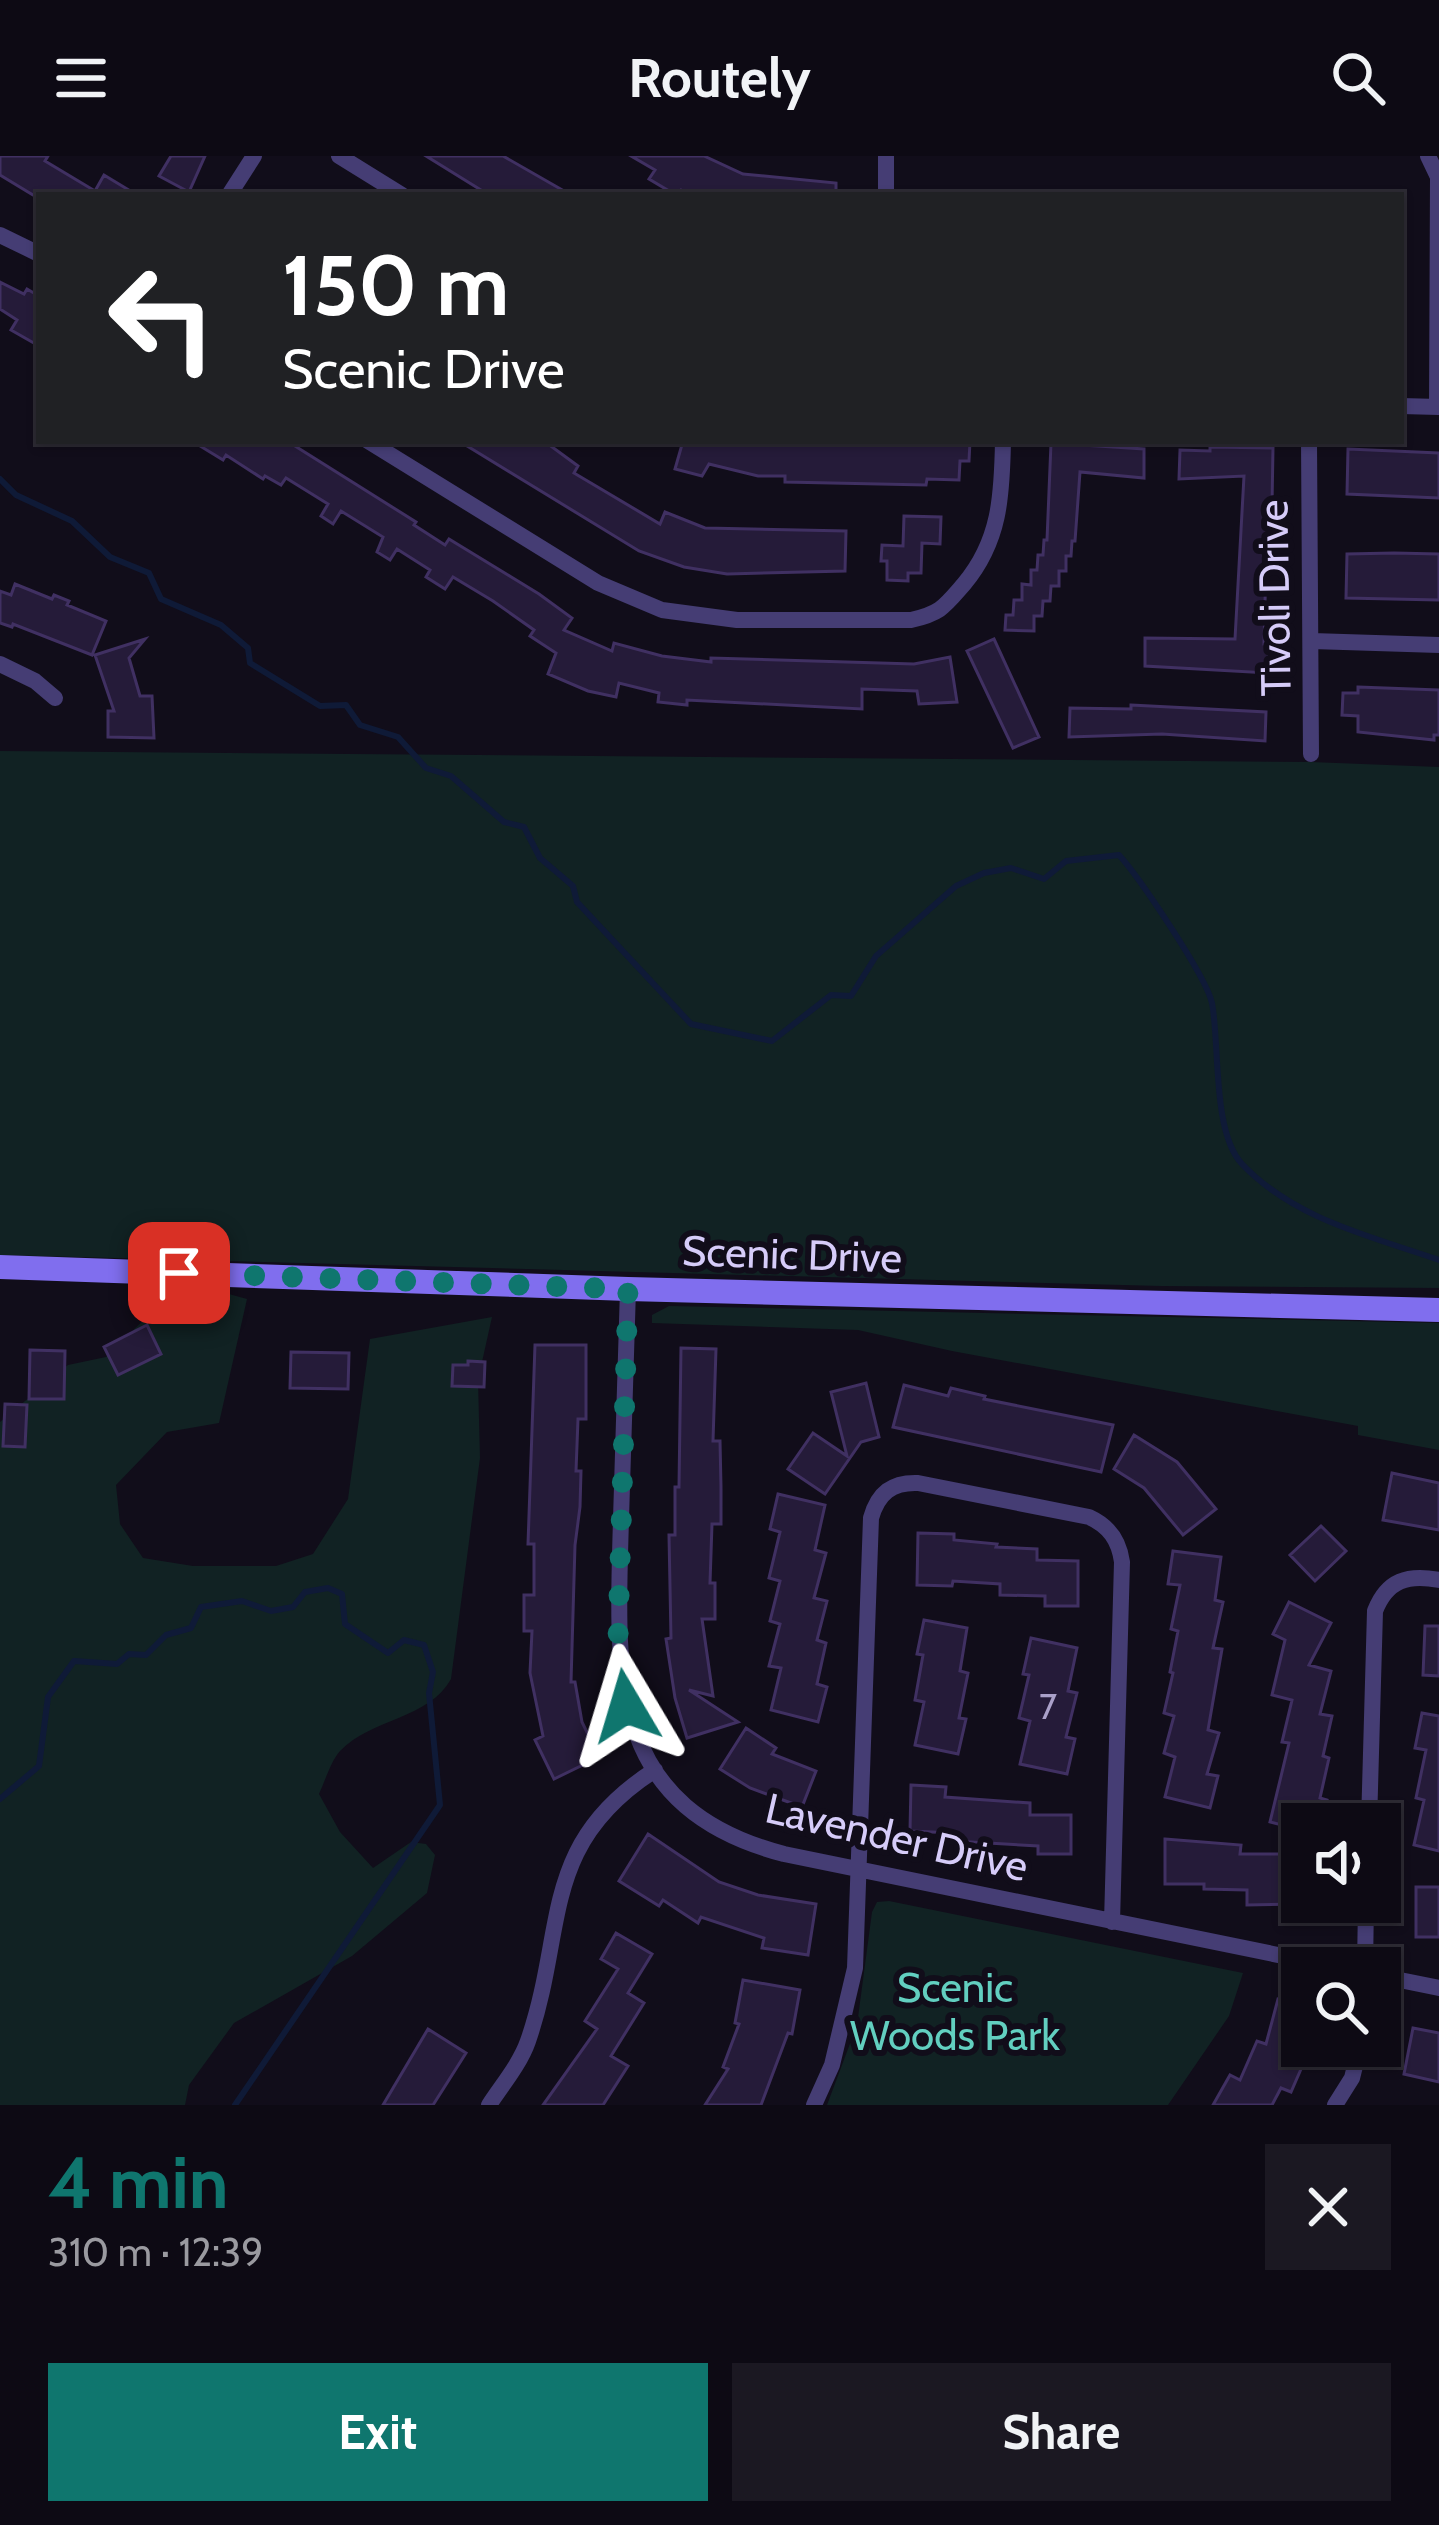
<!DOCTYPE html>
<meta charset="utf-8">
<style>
:root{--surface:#0d0a14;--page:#1b1822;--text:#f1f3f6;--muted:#9a9aa0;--line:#2d2b34;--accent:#0f766e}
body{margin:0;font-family:Cabin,sans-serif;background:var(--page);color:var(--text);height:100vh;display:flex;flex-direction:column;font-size:45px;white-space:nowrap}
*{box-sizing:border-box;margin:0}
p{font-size:39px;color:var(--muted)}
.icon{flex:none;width:66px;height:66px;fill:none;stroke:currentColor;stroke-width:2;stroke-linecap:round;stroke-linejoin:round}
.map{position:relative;height:1949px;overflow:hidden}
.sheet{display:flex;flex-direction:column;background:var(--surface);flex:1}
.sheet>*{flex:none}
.guide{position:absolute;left:36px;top:36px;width:1368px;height:252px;border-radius:0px;box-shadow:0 3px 9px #0004,0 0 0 3px var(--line);background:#202124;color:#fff;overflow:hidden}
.buttons{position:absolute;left:1281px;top:1647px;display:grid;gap:24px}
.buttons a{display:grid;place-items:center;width:120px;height:120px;border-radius:0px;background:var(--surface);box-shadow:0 3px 9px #0004,0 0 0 3px var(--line);font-size:60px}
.pin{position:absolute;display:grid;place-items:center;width:102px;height:102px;color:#fff;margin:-51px;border-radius:24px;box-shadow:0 6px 18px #0006}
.me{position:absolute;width:132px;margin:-66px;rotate:353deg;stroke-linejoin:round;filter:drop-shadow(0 0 9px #0008)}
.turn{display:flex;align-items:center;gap:42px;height:252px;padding:0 48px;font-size:54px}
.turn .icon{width:156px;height:156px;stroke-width:2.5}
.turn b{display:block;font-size:84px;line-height:102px}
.round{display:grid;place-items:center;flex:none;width:126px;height:126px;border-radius:0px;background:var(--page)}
.overview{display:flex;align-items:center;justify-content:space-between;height:204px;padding:0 48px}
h1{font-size:72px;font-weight:700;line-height:90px;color:var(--accent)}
.cta{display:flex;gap:24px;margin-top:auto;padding:24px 48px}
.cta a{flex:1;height:138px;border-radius:0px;background:var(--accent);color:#fff;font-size:48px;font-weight:700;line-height:138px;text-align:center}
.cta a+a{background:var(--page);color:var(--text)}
header{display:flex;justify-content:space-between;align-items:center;height:156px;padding:0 48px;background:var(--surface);font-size:54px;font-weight:700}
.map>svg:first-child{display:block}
</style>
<header><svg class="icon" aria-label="menu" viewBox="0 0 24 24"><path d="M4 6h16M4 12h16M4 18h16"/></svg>Routely<svg class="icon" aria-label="search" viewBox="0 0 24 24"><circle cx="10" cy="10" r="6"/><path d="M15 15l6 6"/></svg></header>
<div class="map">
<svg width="1439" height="1949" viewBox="0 0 1439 1949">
<rect width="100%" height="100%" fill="#110d1a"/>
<path fill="#112223" d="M0,595L1311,606L1439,611V1132L1161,1130L0,1099Z
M207,1132L247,1143L219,1267L167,1276L116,1329L120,1368L143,1402L193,1410H276L313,1398L348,1343L370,1183L492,1161L478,1224L480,1302L451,1523C429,1563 372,1562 340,1595C331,1605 325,1625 319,1638L340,1676L373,1712L411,1686L426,1688L435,1699L427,1737L352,1800L234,1867L189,1929L185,1949H0V1266L68,1209L106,1201L175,1133Z
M669,1150L1439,1167V1294L1358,1279V1270L952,1195L858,1174L652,1167V1159Z
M889,1745L1243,1817L1229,1860L1168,1949H827L857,1869L872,1756L877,1746Z"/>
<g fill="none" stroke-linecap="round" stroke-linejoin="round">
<path stroke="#0f1a37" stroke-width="6" d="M0,323L16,339L72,365L110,401L149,417L161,443L221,469L248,492L250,507L320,550L346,549L360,569L398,581L426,612L451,620L504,666L524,671L540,702L573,730L577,746L691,868L772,885L831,839L851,840L876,800L956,730L984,717L1011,712L1044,723L1066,705L1119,699C1139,721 1206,820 1212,847C1220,889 1212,976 1242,1008C1294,1063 1370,1080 1439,1104
M0,1643L39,1610L48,1541L74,1505L117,1508L129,1498L146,1499L166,1479L191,1472L201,1451L242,1445L271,1455L293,1451L305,1436L328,1432L342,1438L345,1468L388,1497L404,1484L424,1489L433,1516L429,1537L440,1649L235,1949"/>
</g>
<path fill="#251b39" stroke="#403062" stroke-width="3" d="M0,0H48L45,5L95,35L104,19L137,39H33L0,19Z
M171,0H205L189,36L159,20Z
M426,0H503L571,39H489Z
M631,0H704L743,18L836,27V39H692L681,34L676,39L649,23L655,14Z
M0,126L24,138L27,133L39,140V190L11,174L17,164L0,153Z
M192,285H287L416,366L414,369L445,389L449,383L539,438L572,462L564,474L612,495L614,487L662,500L711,506V502L914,508L950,501L957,546L919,548L917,535L862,533V553L687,544V549L658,546L659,537L619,527L616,541L588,535L548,518L556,497L530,480L534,474L493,445L453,421L445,433L426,421L430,414L397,393L390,404L377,396L383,381L341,355L333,368L321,360L328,348L286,322L281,329L265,320L263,323L226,299L223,304Z
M459,285H544L578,310L574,317L660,368L665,356L705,372L846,375L845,415L727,418L684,411L639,395Z
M683,285H970L969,305H960L959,324L927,323L926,329L785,326V320H758L709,308L702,320L675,313Z
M1051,287L1144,293V322L1080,316L1075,385H1072L1071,400H1066V415H1059V430H1051L1050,445H1043L1042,460H1034V475L1005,474L1006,459H1013L1014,444H1022V428L1031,429V414H1037L1038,399H1043L1044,384H1047Z
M1210,291L1273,292L1271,406H1266L1264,488H1269L1268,517L1145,510V482L1235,483L1244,320L1179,323L1180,294L1210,295Z
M1348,293L1439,297V342L1347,338Z
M904,360L941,361L940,388L922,387L921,417H908V425L887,424V405H881L882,389L903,390Z
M1394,397L1439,398V444L1346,442L1347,398Z
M15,428L52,443L54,439L69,445L67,449L106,465L92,499L13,468L12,471L0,467V435L11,439Z
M145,483L129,502L140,540H152L154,582L108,581V555H114L95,499Z
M994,483L1039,581L1013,592L967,495Z
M1358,531L1439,534V579H1434V584L1358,576V560L1342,559L1343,537H1358Z
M1131,549L1266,556L1265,585L1162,578L1069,581L1070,552L1131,553Z
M147,1169L161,1198L118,1219L104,1191Z
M535,1189H586V1263H578L576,1315H581L580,1351L575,1389L571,1526H575L582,1566L599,1601L554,1623L535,1584L543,1580L530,1517L532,1475H524V1439H534V1388H528Z
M681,1192L716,1193L713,1285H720L721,1331V1368H712L710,1427H715V1463H702L713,1540L689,1534L738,1566L687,1582L675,1542L666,1483L671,1482L669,1379H675V1331H679Z
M30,1194L65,1195L64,1243H29Z
M291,1196L349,1197L348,1233L290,1232Z
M468,1205L485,1206L484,1231L452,1230L453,1209H468Z
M866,1227L879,1281L861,1286L825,1338L788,1313L813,1277L847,1300L831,1236Z
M904,1229L948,1240L951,1232L985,1240L984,1243L1113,1269L1101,1316L893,1271Z
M5,1248L27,1249L25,1291L3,1290Z
M1134,1279L1177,1306L1216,1353L1183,1379L1144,1332L1114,1313Z
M1392,1317L1439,1327V1374L1383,1364Z
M778,1338L825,1349L815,1394L826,1397L814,1442L827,1445L817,1484L826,1487L817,1528L827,1531L818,1566L771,1554L781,1512L769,1510L780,1468L770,1465L780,1425L769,1422L780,1376L770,1373Z
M1321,1370L1346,1395L1315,1425L1290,1399Z
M918,1377L954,1378V1384L997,1388L996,1391L1037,1393V1404L1078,1405V1450H1045V1440L1000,1439V1428L953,1425L952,1430L917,1429Z
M1173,1395L1221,1401L1215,1444L1223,1446L1213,1492L1222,1493L1208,1574L1219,1577L1207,1618L1218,1620L1210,1652L1165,1641L1175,1601L1164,1597L1174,1560L1164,1557L1173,1517L1170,1516L1178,1475L1171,1473L1180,1429L1168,1428Z
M1289,1446L1331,1467L1309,1509L1331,1515L1320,1558L1332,1560L1323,1600L1329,1602L1320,1642L1327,1644L1321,1668H1302V1674L1270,1666L1289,1587L1282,1586L1292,1544L1272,1539L1285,1484L1273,1478Z
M924,1464L967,1472L960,1515L968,1517L959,1562L966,1563L958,1598L915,1589L924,1546L915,1544L923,1499L917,1498Z
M1425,1470H1439V1520L1423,1519Z
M1031,1482L1077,1492L1068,1535L1077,1537L1066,1581L1075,1583L1067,1618L1020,1608L1030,1565L1019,1562L1029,1519L1023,1518Z
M1422,1557L1439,1560V1695L1414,1689L1424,1644L1416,1642L1426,1594L1415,1592Z
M746,1572L776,1592L772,1598L816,1615L802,1651L750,1632L720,1613Z
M911,1629L946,1631L945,1641L1030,1647V1659H1071V1698H1038V1690L954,1685V1677L910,1675Z
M648,1678L719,1726L758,1739L816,1748L808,1799L762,1792L764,1782L701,1761L698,1767L663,1744L659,1750L619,1725Z
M1165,1683L1241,1689L1240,1698H1282V1708H1302V1748L1247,1749V1734L1204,1733V1728H1165Z
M1416,1731H1439V1781H1416Z
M616,1777L652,1798L628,1837L644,1847L611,1900L628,1910L603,1949H543L597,1873L585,1865L618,1813L601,1803Z
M743,1824L800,1834L792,1878L788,1877L761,1949H705L728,1913L723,1911L739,1868L735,1867Z
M1278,1843L1302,1849V1890H1311L1291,1936L1281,1932L1272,1949H1213L1230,1919L1240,1924L1257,1885L1266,1888Z
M1413,1872L1439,1877V1926L1404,1918Z
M428,1873L466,1897L433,1949H383Z"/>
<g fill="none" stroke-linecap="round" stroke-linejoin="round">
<path stroke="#453d74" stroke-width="16" d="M339,0L402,39
M1428,0L1438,21L1437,251
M229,39L254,0
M886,39V0
M0,79L39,98
M1401,250L1439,251
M368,285L598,427L662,454L737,464H911C941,457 944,451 964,428C1000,385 1002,340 1003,285
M1309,285L1311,598
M1312,485L1439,489
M0,508L35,525L55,542
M628,1133C626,1210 624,1287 621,1363C617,1513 604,1651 784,1698L1342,1812
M1369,1668L1375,1455C1387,1424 1408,1418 1439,1424
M1365,1812L1366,1746
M1380,1820L1439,1832
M489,1949C502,1929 520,1908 528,1885C567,1773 538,1689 655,1614
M814,1949L832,1909L855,1812L871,1362C878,1337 892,1326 918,1327L1089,1361C1109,1370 1119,1384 1122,1406L1112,1766
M1335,1949L1352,1922L1360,1890"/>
<path stroke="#806eee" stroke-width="24" d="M0,1111L628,1133L1439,1154"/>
</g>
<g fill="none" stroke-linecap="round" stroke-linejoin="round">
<path stroke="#0f766e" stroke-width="21" stroke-dasharray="0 37.8" d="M179,1117L628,1133L618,1476L626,1550"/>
</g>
<g text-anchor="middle" stroke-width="12" stroke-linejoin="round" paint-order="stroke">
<g font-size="36" fill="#aaa0c9">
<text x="1048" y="1563">7</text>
</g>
<g font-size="42" fill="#d6ccf9" stroke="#110d1a">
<text transform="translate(1274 442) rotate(-91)" y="15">Tivoli Drive</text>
<text transform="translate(792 1098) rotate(2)" y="15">Scenic Drive</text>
<text transform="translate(897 1681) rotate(13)" y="15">Lavender Drive</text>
</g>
<g font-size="42" fill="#62cfc0" stroke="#110d1a">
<text x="955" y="1846">Scenic<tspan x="955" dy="48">Woods Park</tspan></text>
</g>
</g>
</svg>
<div class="buttons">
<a><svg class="icon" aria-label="sound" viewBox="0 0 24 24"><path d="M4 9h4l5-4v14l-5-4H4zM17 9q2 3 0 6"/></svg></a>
<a><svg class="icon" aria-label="search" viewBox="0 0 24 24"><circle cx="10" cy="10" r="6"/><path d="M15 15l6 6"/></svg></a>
</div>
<div class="pin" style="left:179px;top:1117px;background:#d93025"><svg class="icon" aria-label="arrive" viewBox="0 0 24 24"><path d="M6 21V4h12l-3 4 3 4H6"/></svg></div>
<svg class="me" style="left:626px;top:1550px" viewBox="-20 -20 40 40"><path d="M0-17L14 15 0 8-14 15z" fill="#0f766e" stroke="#fff" stroke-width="4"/></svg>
<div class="guide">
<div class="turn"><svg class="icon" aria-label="left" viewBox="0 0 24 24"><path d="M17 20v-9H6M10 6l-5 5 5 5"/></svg><div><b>150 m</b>Scenic Drive</div></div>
</div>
</div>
<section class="sheet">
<div class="overview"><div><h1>4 min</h1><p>310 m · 12:39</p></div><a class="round"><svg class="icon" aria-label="close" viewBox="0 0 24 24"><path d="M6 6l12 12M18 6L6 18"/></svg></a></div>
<div class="cta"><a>Exit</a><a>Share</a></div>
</section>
